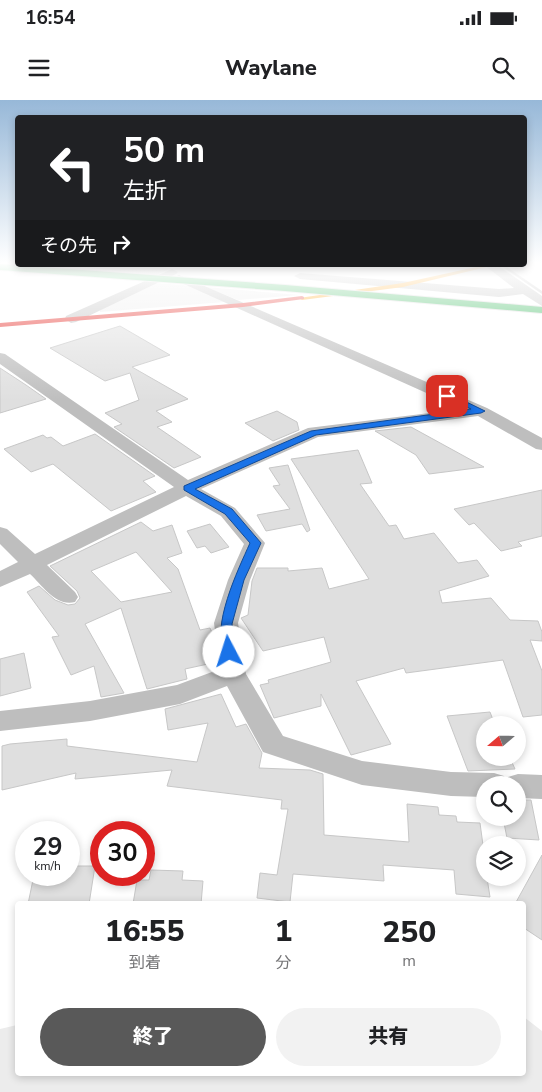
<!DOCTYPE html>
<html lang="ja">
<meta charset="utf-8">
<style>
:root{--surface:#fff;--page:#f2f2f2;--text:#202124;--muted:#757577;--accent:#595959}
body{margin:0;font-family:"Nunito Sans","Noto Sans JP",sans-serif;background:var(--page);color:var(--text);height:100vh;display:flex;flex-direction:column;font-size:19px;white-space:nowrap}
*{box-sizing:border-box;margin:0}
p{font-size:16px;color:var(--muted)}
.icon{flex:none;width:28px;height:28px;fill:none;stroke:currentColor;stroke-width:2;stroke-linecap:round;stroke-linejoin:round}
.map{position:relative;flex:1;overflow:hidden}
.details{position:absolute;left:15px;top:801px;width:511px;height:175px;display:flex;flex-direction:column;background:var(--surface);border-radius:5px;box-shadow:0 2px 8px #0003}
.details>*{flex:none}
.guide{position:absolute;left:15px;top:15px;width:512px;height:152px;border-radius:5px;box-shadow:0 2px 8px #0003;background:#202124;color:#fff;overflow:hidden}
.needle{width:32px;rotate:250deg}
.tools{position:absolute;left:476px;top:616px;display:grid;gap:10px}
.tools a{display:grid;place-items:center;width:50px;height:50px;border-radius:50%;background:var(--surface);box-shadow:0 2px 8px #0003;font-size:25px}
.speed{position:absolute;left:15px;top:721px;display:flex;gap:10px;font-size:25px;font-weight:700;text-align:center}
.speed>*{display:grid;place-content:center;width:65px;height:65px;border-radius:50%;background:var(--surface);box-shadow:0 2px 8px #0003;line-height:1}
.speed small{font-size:12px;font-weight:400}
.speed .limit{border:8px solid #d22;background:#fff;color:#111}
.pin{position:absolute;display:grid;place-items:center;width:42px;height:42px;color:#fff;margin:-21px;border-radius:10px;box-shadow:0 2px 8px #0006}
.me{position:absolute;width:55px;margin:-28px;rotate:355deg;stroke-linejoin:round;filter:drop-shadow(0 0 4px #0008)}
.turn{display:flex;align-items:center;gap:18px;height:105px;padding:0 25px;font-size:22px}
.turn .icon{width:65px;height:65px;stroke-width:2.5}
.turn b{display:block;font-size:35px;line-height:42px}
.then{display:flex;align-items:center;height:48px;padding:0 25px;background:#0003;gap:10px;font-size:19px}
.eta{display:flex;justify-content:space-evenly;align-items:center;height:85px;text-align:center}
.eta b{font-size:30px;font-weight:800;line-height:35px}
.action{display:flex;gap:10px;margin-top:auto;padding:10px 25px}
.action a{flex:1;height:58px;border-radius:30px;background:var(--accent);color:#fff;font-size:20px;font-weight:800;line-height:58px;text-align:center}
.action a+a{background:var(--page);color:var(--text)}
.status{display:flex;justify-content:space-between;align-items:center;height:35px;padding:0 25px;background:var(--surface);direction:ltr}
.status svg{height:14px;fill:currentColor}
header{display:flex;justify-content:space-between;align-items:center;height:65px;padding:0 25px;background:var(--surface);font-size:22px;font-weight:800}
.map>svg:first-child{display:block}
</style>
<div class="status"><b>16:54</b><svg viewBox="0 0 49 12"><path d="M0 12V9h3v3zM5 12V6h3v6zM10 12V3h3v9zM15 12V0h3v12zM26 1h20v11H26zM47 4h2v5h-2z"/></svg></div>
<header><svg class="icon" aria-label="menu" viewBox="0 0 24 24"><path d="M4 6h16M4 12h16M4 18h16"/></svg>Waylane<svg class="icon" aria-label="search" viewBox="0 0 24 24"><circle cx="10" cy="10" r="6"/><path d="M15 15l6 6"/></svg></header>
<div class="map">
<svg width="542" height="992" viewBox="0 0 542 992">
<rect width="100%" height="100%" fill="#fff"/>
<path fill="#ececec" d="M62,165H142L171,168L157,175Z
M154,183L194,186L224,202L100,212V210Z
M206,187L299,195L238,200Z
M524,917L542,931V992H0V929L17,925L18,974H524Z"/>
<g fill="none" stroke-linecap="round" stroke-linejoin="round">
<path fill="#bfbfbf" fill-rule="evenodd" d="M500,165H504L542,191V194Z"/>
</g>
<path fill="#dfdfdf" stroke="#c7c7c7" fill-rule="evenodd" d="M120,226L170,255L132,267L188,299L156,311L172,322L157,327L201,357L174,368L114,327L122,324L105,313L139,300L130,273L105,281L50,248Z
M0,268L26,285L46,299L0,313Z
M277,311L297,322L299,330L273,341L245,323Z
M411,327L484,367L429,374L416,355L375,331Z
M95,334L155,376L143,381L156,392L111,411L53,364L31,372L4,349L43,335L47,338L51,337L63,346Z
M358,350L372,383L360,384L389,426L396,425L404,439L434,433L458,463L477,460L489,476L439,491L442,503L491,498L510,520L538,521L542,532V541L530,540L542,571V615L523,617L503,560L406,573L404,568L356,581L391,644L351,655L321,594V606L274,618L260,585L269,583L268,580L331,562L324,537L263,551L241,518L248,515L252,481L257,468H288V471L322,468L329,489L369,479L291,359Z
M288,365L310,430L307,432L302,424L266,431L257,415L290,409L273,386L280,385L269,368Z
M542,390V436L518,442L522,446L501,451L474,423L469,425L454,409Z
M141,422L153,431L172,425L182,453L167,458L178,469L200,530L210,528L214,537L217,562L185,569L187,579L147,589L121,508L85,524L124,593L101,597L94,566L71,575L52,537L59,536L27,492L39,486L55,500L68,505L75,504L80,498L77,491L50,466ZM136,452L172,492L121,502L91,471Z
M210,424L229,447L211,453L205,446L197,448L187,431Z
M24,553L31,588L0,596V559Z
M221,594L236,627L246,624L262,653L259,668L310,670L323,674L324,735L409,742L407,704L438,707L439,715L456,716L457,722L480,723L485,760V778H487L490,797L456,794L454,770L383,765L384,781L293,774L290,802L257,798L260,773L277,775L288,709H281L282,700L167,686L172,670L75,679L76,673L2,690V646L10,644L67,639V646L197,662L208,623L168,630L165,609Z
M490,612L495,625H485V658H510L515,669L468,671L447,616Z
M518,700H531L539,740L507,738L503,718H518Z
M542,755V840L524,828V804H515Z
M69,766H95L89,804H28L34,775H69Z
M151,770L183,771L182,780L203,781L201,804H133L137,780H149Z"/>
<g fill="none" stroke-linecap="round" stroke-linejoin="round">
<path fill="#bebebe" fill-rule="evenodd" d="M484,165H497L542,196V206L523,194L499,197L300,179L294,176L300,173L499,189L514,188Z
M172,169L178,172L176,174L76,222L71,223L65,219L66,216Z
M179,175L487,308L542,338V350L536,349L478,316L318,337L201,389L235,408L265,443L250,480L238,523L246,574L283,636L362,661L451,672L494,673L504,676L506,680L508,677L518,674L542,675V699L518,698V685H485V697L451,696L362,685L263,652L227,586L180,604L90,621L0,631V611L90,601L177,585L220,569L214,523L228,480L244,444L221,416L186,396L47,465L75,492L78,497L75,502C56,507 43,486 30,474L0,487V471L18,462L0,444V427L7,429L35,454L174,387L0,264V253L5,254L188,380L308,328L462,309L175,180L173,178Z"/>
<path fill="#ff9f0a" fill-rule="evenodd" d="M485,165H495L403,187L302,200L299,198L403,183Z"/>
<path fill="#e5322d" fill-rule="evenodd" d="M302,196L304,197V199L243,207L0,227V223L243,203Z"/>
<defs>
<path id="fast-bridge" d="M0,167L285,188L542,210"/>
</defs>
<use href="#fast-bridge" stroke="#dbdbdb" stroke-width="8" stroke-linecap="butt"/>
<use href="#fast-bridge" stroke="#30b455" stroke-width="6"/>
</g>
<linearGradient id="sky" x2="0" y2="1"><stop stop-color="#97b8d8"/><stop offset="0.54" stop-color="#fff"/><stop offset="1" stop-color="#fff" stop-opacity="0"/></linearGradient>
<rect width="542" height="301" fill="url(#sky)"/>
<path fill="#1a73e8" stroke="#114b97" d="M444,294H450L485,311L481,313L316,335L195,389L232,409L261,443L244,480L232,524L235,552L233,555H225C210,527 238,470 250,443L225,414L184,390V386L311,331L471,309L444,297Z"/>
</svg>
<div class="tools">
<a><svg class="needle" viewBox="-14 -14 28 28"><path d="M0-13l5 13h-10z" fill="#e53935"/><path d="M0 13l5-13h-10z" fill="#757577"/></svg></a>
<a><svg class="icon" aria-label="search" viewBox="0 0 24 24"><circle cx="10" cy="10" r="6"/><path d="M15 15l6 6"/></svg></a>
<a><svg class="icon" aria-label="layers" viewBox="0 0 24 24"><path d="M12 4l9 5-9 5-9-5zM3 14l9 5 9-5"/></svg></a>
</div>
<div class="speed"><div>29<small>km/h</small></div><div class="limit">30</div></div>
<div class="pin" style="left:447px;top:296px;background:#d93025"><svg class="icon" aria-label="arrive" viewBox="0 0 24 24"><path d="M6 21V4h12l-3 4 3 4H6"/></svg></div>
<svg class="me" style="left:229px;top:552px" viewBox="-20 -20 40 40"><circle r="19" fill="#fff"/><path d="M0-13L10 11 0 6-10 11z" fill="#1a73e8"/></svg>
<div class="guide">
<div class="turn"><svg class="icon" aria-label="left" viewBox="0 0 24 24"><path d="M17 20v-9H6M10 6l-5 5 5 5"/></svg><div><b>50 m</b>左折</div></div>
<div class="then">その先<svg class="icon" aria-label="right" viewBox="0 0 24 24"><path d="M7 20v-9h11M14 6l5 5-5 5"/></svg></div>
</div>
<section class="details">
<div class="eta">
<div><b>16:55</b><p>到着</p></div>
<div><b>1</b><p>分</p></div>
<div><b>250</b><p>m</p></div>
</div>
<div class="action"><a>終了</a><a>共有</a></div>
</section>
</div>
